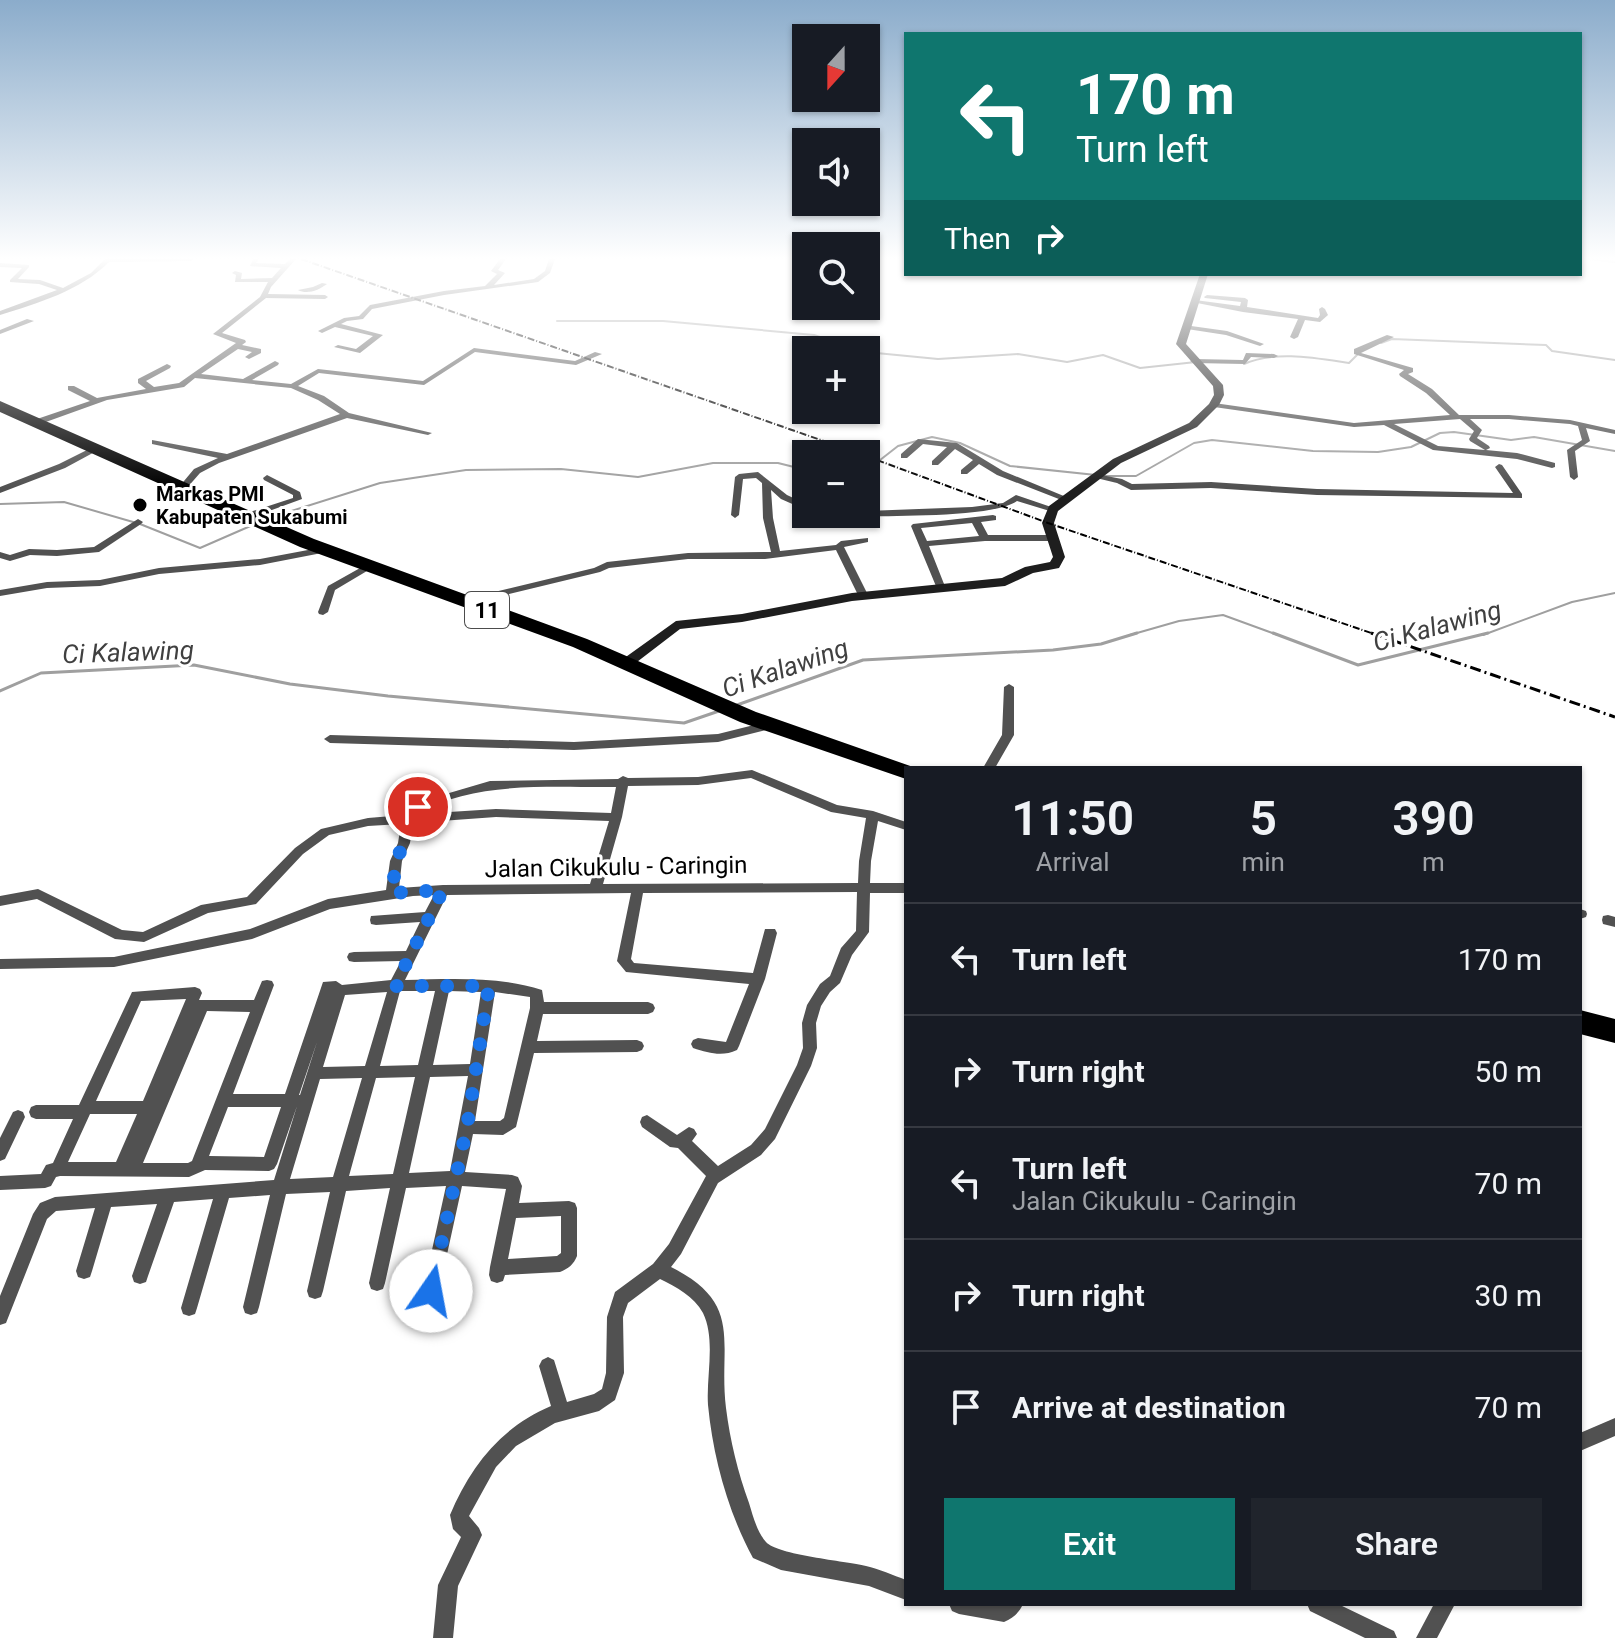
<!DOCTYPE html>
<meta charset="utf-8">
<style>
:root{--surface:#171b24;--page:#20242c;--text:#f1f3f6;--muted:#9ea1a6;--line:#363941;--accent:#0f766e}
body{margin:0;font-family:Roboto,sans-serif;background:var(--page);color:var(--text);height:100vh;display:flex;flex-direction:column;font-size:30px;white-space:nowrap}
*{box-sizing:border-box;margin:0}
p{font-size:26px;color:var(--muted)}
.icon{flex:none;width:44px;height:44px;fill:none;stroke:currentColor;stroke-width:2;stroke-linecap:round;stroke-linejoin:round}
.map{position:relative;flex:1;overflow:hidden}
.drawer{position:absolute;left:904px;top:766px;width:678px;height:840px;display:flex;flex-direction:column;background:var(--surface);border-radius:0px;box-shadow:0 2px 6px #0004}
.drawer>*{flex:none}
.guide{position:absolute;left:904px;top:32px;width:678px;height:244px;border-radius:0px;box-shadow:0 2px 6px #0004;background:#0f766e;color:#fff;overflow:hidden}
.needle{width:52px;rotate:201deg}
.buttons{position:absolute;left:792px;top:24px;display:grid;gap:16px}
.buttons a{display:grid;place-items:center;width:88px;height:88px;border-radius:0px;background:var(--surface);box-shadow:0 2px 6px #0004;font-size:40px}
.pin{position:absolute;display:grid;place-items:center;width:68px;height:68px;color:#fff;margin:-34px;border:4px solid #fff;border-radius:50%;box-shadow:0 2px 8px #0007}
.me{position:absolute;width:88px;margin:-44px;rotate:12deg;stroke-linejoin:round;filter:drop-shadow(0 0 6px #0008)}
.turn{display:flex;align-items:center;gap:28px;height:168px;padding:0 40px;font-size:36px}
.turn .icon{width:104px;height:104px;stroke-width:2.5}
.turn b{display:block;font-size:56px;line-height:68px}
.then{display:flex;align-items:center;height:76px;padding:0 40px;background:#0003;gap:16px;font-size:30px}
.eta{display:flex;justify-content:space-evenly;align-items:center;height:136px;text-align:center}
.eta b{font-size:48px;font-weight:600;line-height:56px}
.action{display:flex;gap:16px;margin-top:auto;padding:16px 40px}
.action a{flex:1;height:92px;border-radius:0px;background:var(--accent);color:#fff;font-size:32px;font-weight:600;line-height:92px;text-align:center}
.action a+a{background:var(--page);color:var(--text)}
ul{padding:0;list-style:none}
li{display:flex;align-items:center;gap:24px;height:112px;padding:0 40px;border-top:2px solid var(--line)}
li div{flex:1}
li b{display:block;font-size:30px}
li em{font-style:normal}
.map>svg:first-child{display:block}
</style>
<div class="map">
<svg width="1615" height="1638" viewBox="0 0 1615 1638">
<rect width="100%" height="100%" fill="#fff"/>
<g fill="none" stroke-linecap="round" stroke-linejoin="round">
<path stroke="#9f9f9f" stroke-width="2" d="M1588,259L1615,262
M557,321H663L814,335L823,338V348L843,350
M1381,343L1392,339L1546,345L1552,351L1615,360
M866,352L938,359L1018,354L1067,362L1103,355L1140,368L1196,362
M1244,364C1275,350 1316,358 1349,363L1359,353
M866,471L898,446L932,437L960,443L1010,466L1096,475
M1104,476H1136L1194,443L1212,440L1313,451L1378,452L1411,447L1440,433L1454,432L1511,440L1534,437L1615,451
M0,504L64,502L140,524L200,548L255,524
M266,519L380,483L466,470L561,469L638,477L713,463H778L806,470
M1130,635L1179,621L1223,615L1278,635
M1483,635L1572,602L1615,593"/>
<path stroke="#9f9f9f" stroke-width="3" d="M1273,633L1358,665L1488,633
M0,691L41,673L194,665L290,684L388,696L684,723L719,711
M737,705L863,660L1053,650L1101,644L1137,633"/>
<path fill="#515151" fill-rule="evenodd" d="M105,259H194L191,261L109,262C80,291 38,303 0,315V311L57,290L39,284L10,282V280L22,268L0,267V263L29,265V267L18,279L40,280L63,288L91,273Z
M253,259H259L256,263L285,264L290,259H296L271,287L268,294L325,295L328,297L325,299L266,298L222,333L245,340L246,342L242,345L261,349V353L249,359L245,357L252,352L238,349L201,374L243,379L275,361L279,363L278,365L252,380L291,384L318,369L423,381L474,348L575,361L595,352L602,354L576,365L475,352L424,385L319,373L298,386L324,396L349,413L432,433L428,435L347,418L219,463L200,473L186,489L183,490L179,487L194,469L218,458L152,444V440L227,454L340,414L318,400L291,388L195,378L184,387L107,400L43,423H37V419L90,401L68,390V386H74L97,398L146,389L138,383V379L167,364L171,366L170,368L146,381L154,387L179,383L236,343L213,334L260,297L268,282H235L236,275L232,273L235,271L242,273L241,279L272,278L281,268L250,266Z
M500,259H506L498,270L505,273L494,285L534,279L545,271L549,259H555L550,273L538,282L444,295L372,309L363,319L347,321L341,324L383,335L360,353L334,347L338,345L356,349L373,336L335,327L322,333L318,331L344,318L359,316L370,305L444,291L485,286L497,274L491,271Z
M322,283L327,284C319,290 307,295 298,290L313,287Z
M1207,295L1245,298L1248,300L1247,307L1318,318L1320,315L1319,309L1322,307L1325,309L1328,315L1320,322L1305,320L1298,337L1294,339L1290,337L1298,319L1243,312L1192,302L1195,300L1240,306L1241,302L1205,298L1204,297Z
M27,319L34,321L0,334V330Z
M1184,325L1227,331L1264,344L1260,346L1226,335L1187,329H1184Z
M1387,335L1394,337L1361,353L1413,368V372L1408,374L1432,389L1459,415H1509L1570,420L1615,430V434L1586,428L1590,441L1575,451L1578,477L1574,480L1570,477L1567,450L1582,440L1578,426L1570,424L1509,419H1470L1482,430L1477,438L1489,446L1490,448L1486,450L1517,453L1555,463V467L1552,468L1517,459L1433,450L1384,425L1354,427L1214,407L1210,405L1214,403L1354,423L1450,415L1426,393L1400,376L1399,374L1404,370L1354,354V349ZM1460,419L1474,431L1469,439L1470,441L1485,450L1438,446L1394,424Z
M1246,353L1274,354L1278,356L1274,358L1251,357L1245,364L1194,363L1190,361L1194,359L1243,360Z
M918,439L957,443L1003,471L1071,499L1067,502L1064,501L997,475L979,464L967,474H961V470L973,460L955,449L938,465H932V461L947,447L923,444L907,458H901V454Z
M95,446L102,448L65,468L0,493V487L59,464Z
M1499,464L1502,465L1522,494V498L1317,495L1211,488L1131,490L1117,483L1092,477L1096,474L1122,479L1132,484L1211,482L1317,489L1513,493L1495,467Z
M758,472L787,495L806,504V510L781,499L771,490L773,518L780,551L836,545L841,541L868,538V542L844,547L868,595L866,597L863,598L858,595L836,550L765,559H688L609,568L600,572L464,605L459,602L461,600L594,568L607,562L688,553L771,552L763,518L762,483L756,478L743,479L739,515L735,518L731,515L735,477L739,474Z
M267,475L300,492L302,499L250,518H244V514L293,498V495L264,480L263,478Z
M1016,495L1057,509L1053,512L1017,501C993,518 894,515 860,517L856,514H866V511L972,507L1003,503Z
M993,515L996,516V520L981,522L988,535H1052L1057,538L1052,541H985L929,546L946,589L944,591H938L911,526L913,524ZM972,523L979,536L927,541L921,528Z
M138,519L143,522L141,524L99,552L57,556L30,555L10,561L0,558V552L10,555L29,549L57,550L94,547Z
M324,547L329,550L327,552L260,565L159,574L100,586L47,588L0,596V590L47,582L100,580L159,568L260,559Z
M369,563L374,566L372,568L335,590L328,612L323,615L319,614L318,612L328,586Z
M1009,684L1014,687V735L995,768H983L1002,735L1004,687Z
M770,721L776,725L774,728L718,742L574,750L330,743L324,739L330,735L574,742L718,734Z
M752,770L837,805L873,811L906,822V830L878,821L871,861L870,883H906V893H870L869,932L852,955L840,983L830,992L821,1006L816,1023L817,1048L811,1066L775,1139L761,1155L718,1183L681,1254L671,1267C745,1304 718,1343 726,1408C730,1440 738,1473 749,1503C753,1516 757,1532 766,1542C777,1555 846,1561 866,1566C879,1569 893,1575 906,1580V1600L869,1586L781,1570L753,1558C728,1512 713,1457 708,1405C706,1376 716,1340 703,1313C694,1296 676,1287 660,1279L628,1303L623,1317L624,1373L615,1400L599,1411L555,1423L516,1446L496,1467L469,1516L479,1528L482,1535L458,1586L453,1638H433L438,1585L461,1537L453,1529L450,1515C470,1467 501,1427 551,1406L539,1366L542,1360L548,1357L554,1360L567,1402L594,1394L602,1389L606,1373L607,1317L615,1292L653,1264L669,1244L706,1176L678,1148L670,1147L642,1127L640,1122L642,1117L647,1115L677,1135L689,1127L694,1129L697,1134L692,1141L718,1166L751,1145L765,1129L797,1065L803,1048L802,1023L807,1005L820,984L830,976L841,948L856,931L857,892L643,893L631,959L634,963L753,973L765,929H775L777,933L765,979L739,1046L737,1050C722,1057 709,1053 693,1048L691,1044L693,1040L698,1038L726,1042L749,984L626,972L617,961L631,893L447,895L405,980C450,979 499,976 542,990L544,1002H648L653,1004L655,1008L653,1012L648,1014H543L537,1041L637,1040L642,1042L644,1046L642,1050L637,1052L534,1053L516,1127L503,1135L473,1134L465,1172L512,1175L518,1177L522,1186L519,1203L569,1201L575,1203L577,1208V1256C574,1264 568,1269 560,1272L505,1275L503,1281L497,1283L491,1281L489,1275L490,1267L506,1189L462,1186L439,1291L437,1297L431,1299L425,1297L423,1291L446,1186L406,1188L385,1283L383,1289L377,1291L371,1289L369,1283L390,1188L346,1191L323,1291L321,1297L315,1299L309,1297L307,1291L330,1192L286,1194L259,1307L257,1313L251,1315L245,1313L243,1307L270,1195L229,1198L197,1308L195,1314L189,1316L183,1314L181,1308L213,1199L174,1202L148,1276L146,1282L140,1284L134,1282L132,1276L157,1204L111,1207L92,1271L90,1277L84,1279L78,1277L76,1271L95,1208L56,1211L47,1219L6,1323L0,1325V1296L33,1214L40,1203L55,1197L274,1180L297,1106L277,1164L274,1169L269,1171L205,1170L189,1177L60,1176L56,1177L51,1186L45,1188L0,1190V1176L41,1174L46,1165L53,1163L73,1119H36L31,1117L29,1112L31,1107L36,1105H79L132,992L195,987L200,989L202,993L199,1000H254L262,981L267,980L272,981L274,985L233,1094H285L323,982L336,981L342,985L391,980L401,961L354,962L349,961L347,957L349,953L354,952L406,951L420,922L376,925L371,924L370,920L371,916L425,912L434,895L413,896L330,909L252,939L114,967L0,969V959L114,957L250,929L328,899L386,890L390,861L398,843L401,824L368,826L329,835L303,854L256,904L208,913L144,942L115,939L37,899L0,906V896L38,889L122,930L143,932L201,905L247,897L295,848L321,829L368,818L404,815L410,808L422,801L490,781L618,779L623,776L628,778L698,777ZM751,778L831,812L866,818L859,861L858,883L603,884L622,817L628,786L698,785ZM616,787L611,813L496,809L418,814C473,780 553,788 616,787ZM496,817L609,821L590,884L443,885L399,888L402,861L410,843L413,823ZM400,991H435L418,1065L380,1066ZM449,991L481,992L470,1064L433,1065ZM387,992L365,1066L323,1067L345,995ZM495,992L530,997V1008L504,1118L500,1121H475ZM186,999L143,1101H96L141,1001ZM207,1011L250,1012L192,1161L188,1163H143ZM317,1042L300,1095H299ZM468,1076L450,1171L409,1173L430,1077ZM415,1077L393,1174L349,1176L376,1078ZM362,1078L333,1177L290,1179L320,1079ZM228,1107H281L264,1157L209,1156ZM90,1114H137L116,1162H68ZM561,1216V1253L557,1256L508,1259L516,1218Z
M1580,909L1586,911L1587,914L1586,917L1580,919Z
M1608,915L1615,917V927L1603,924L1602,920L1603,916Z
M18,1110L23,1112L25,1117L5,1159L0,1161V1138L13,1112Z
M1615,1418V1436L1580,1451V1433Z
M949,1604H1023C1019,1613 1013,1618 1004,1622L959,1614L952,1611Z
M1307,1604H1338L1394,1631L1397,1638H1365L1310,1611Z
M1434,1604H1455L1437,1638H1416Z"/>
<path fill="#1e1e1e" fill-rule="evenodd" d="M1200,274H1208L1186,344L1223,385L1224,395L1219,405L1197,427L1121,463L1058,511L1054,523L1065,557L1059,568L1033,573L1005,586L852,601L742,622L680,629L633,665H623L621,662L623,659L676,621L742,614L852,593L1002,578L1025,567L1050,562L1053,557L1042,523L1049,506L1113,459L1189,423L1209,404L1214,395L1213,386L1176,344Z"/>
<path fill="#000" fill-rule="evenodd" d="M0,401L314,539L587,639L756,712L916,768H906V779L740,722L573,647L300,547L0,412Z
M1580,1010L1615,1019V1043L1580,1034Z"/>
<path stroke="#000" stroke-width="2" stroke-dasharray="7 2 1 2" stroke-linecap="butt" d="M301,259L861,454
M866,456L1048,523L1377,635"/>
<path stroke="#000" stroke-width="3" stroke-dasharray="11 4 2 4" stroke-linecap="butt" d="M1371,633L1615,717"/>
</g>
<linearGradient id="sky" x2="0" y2="1"><stop stop-color="#8baccb"/><stop offset="0.53" stop-color="#fff"/><stop offset="1" stop-color="#fff" stop-opacity="0"/></linearGradient>
<rect width="1615" height="488" fill="url(#sky)"/>
<g fill="none" stroke-linecap="round" stroke-linejoin="round">
<path stroke="#1a73e8" stroke-width="14" stroke-dasharray="0 25.2" d="M418,807L408,819L404,843L396,861L392,893L443,890L395,986H489L467,1127L431,1291"/>
</g>
<circle fill="#000" stroke="#fff" stroke-width="3" cx="140" cy="505" r="8"/>
<g text-anchor="middle" stroke-width="6" stroke-linejoin="round" paint-order="stroke">
<g font-size="20" font-weight="bold" fill="#000" stroke="#fff" text-anchor="start">
<text x="156" y="501">Markas PMI<tspan x="156" dy="23">Kabupaten Sukabumi</tspan></text>
</g>
<rect fill="#fff" stroke="#4c4c4c" stroke-width="2" x="465" y="592" width="44" height="36" rx="6"/>
<g font-size="22" font-weight="bold" fill="#000">
<text x="487" y="618">11</text>
</g>
<g font-size="24" fill="#000" stroke="#fff">
<text transform="translate(616 867) rotate(-1)" y="8">Jalan Cikukulu - Caringin</text>
</g>
<g font-size="26" font-style="italic" fill="#404040" stroke="#fff">
<text transform="translate(1437 626) rotate(-15)" y="9">Ci Kalawing</text>
<text transform="translate(128 652) rotate(-2)" y="9">Ci Kalawing</text>
<text transform="translate(785 668) rotate(-19)" y="9">Ci Kalawing</text>
</g>
</g>
</svg>
<div class="buttons">
<a><svg class="needle" viewBox="-14 -14 28 28"><path d="M0-13l5 13h-10z" fill="#e53935"/><path d="M0 13l5-13h-10z" fill="#9ea1a6"/></svg></a>
<a><svg class="icon" aria-label="sound" viewBox="0 0 24 24"><path d="M4 9h4l5-4v14l-5-4H4zM17 9q2 3 0 6"/></svg></a>
<a><svg class="icon" aria-label="search" viewBox="0 0 24 24"><circle cx="10" cy="10" r="6"/><path d="M15 15l6 6"/></svg></a>
<a>+</a>
<a>−</a>
</div>
<div class="pin" style="left:418px;top:807px;background:#d93025"><svg class="icon" aria-label="arrive" viewBox="0 0 24 24"><path d="M6 21V4h12l-3 4 3 4H6"/></svg></div>
<svg class="me" style="left:431px;top:1291px" viewBox="-20 -20 40 40"><circle r="19" fill="#fff"/><path d="M0-13L10 11 0 6-10 11z" fill="#1a73e8"/></svg>
<div class="guide">
<div class="turn"><svg class="icon" aria-label="left" viewBox="0 0 24 24"><path d="M17 20v-9H6M10 6l-5 5 5 5"/></svg><div><b>170 m</b>Turn left</div></div>
<div class="then">Then<svg class="icon" aria-label="right" viewBox="0 0 24 24"><path d="M7 20v-9h11M14 6l5 5-5 5"/></svg></div>
</div>
<section class="drawer">
<div class="eta">
<div><b>11:50</b><p>Arrival</p></div>
<div><b>5</b><p>min</p></div>
<div><b>390</b><p>m</p></div>
</div>
<ul>
<li><svg class="icon" aria-label="left" viewBox="0 0 24 24"><path d="M17 20v-9H6M10 6l-5 5 5 5"/></svg><div><b>Turn left</b></div><em>170 m</em></li>
<li><svg class="icon" aria-label="right" viewBox="0 0 24 24"><path d="M7 20v-9h11M14 6l5 5-5 5"/></svg><div><b>Turn right</b></div><em>50 m</em></li>
<li><svg class="icon" aria-label="left" viewBox="0 0 24 24"><path d="M17 20v-9H6M10 6l-5 5 5 5"/></svg><div><b>Turn left</b><p>Jalan Cikukulu - Caringin</p></div><em>70 m</em></li>
<li><svg class="icon" aria-label="right" viewBox="0 0 24 24"><path d="M7 20v-9h11M14 6l5 5-5 5"/></svg><div><b>Turn right</b></div><em>30 m</em></li>
<li><svg class="icon" aria-label="arrive" viewBox="0 0 24 24"><path d="M6 21V4h12l-3 4 3 4H6"/></svg><div><b>Arrive at destination</b></div><em>70 m</em></li>
</ul>
<div class="action"><a>Exit</a><a>Share</a></div>
</section>
</div>
